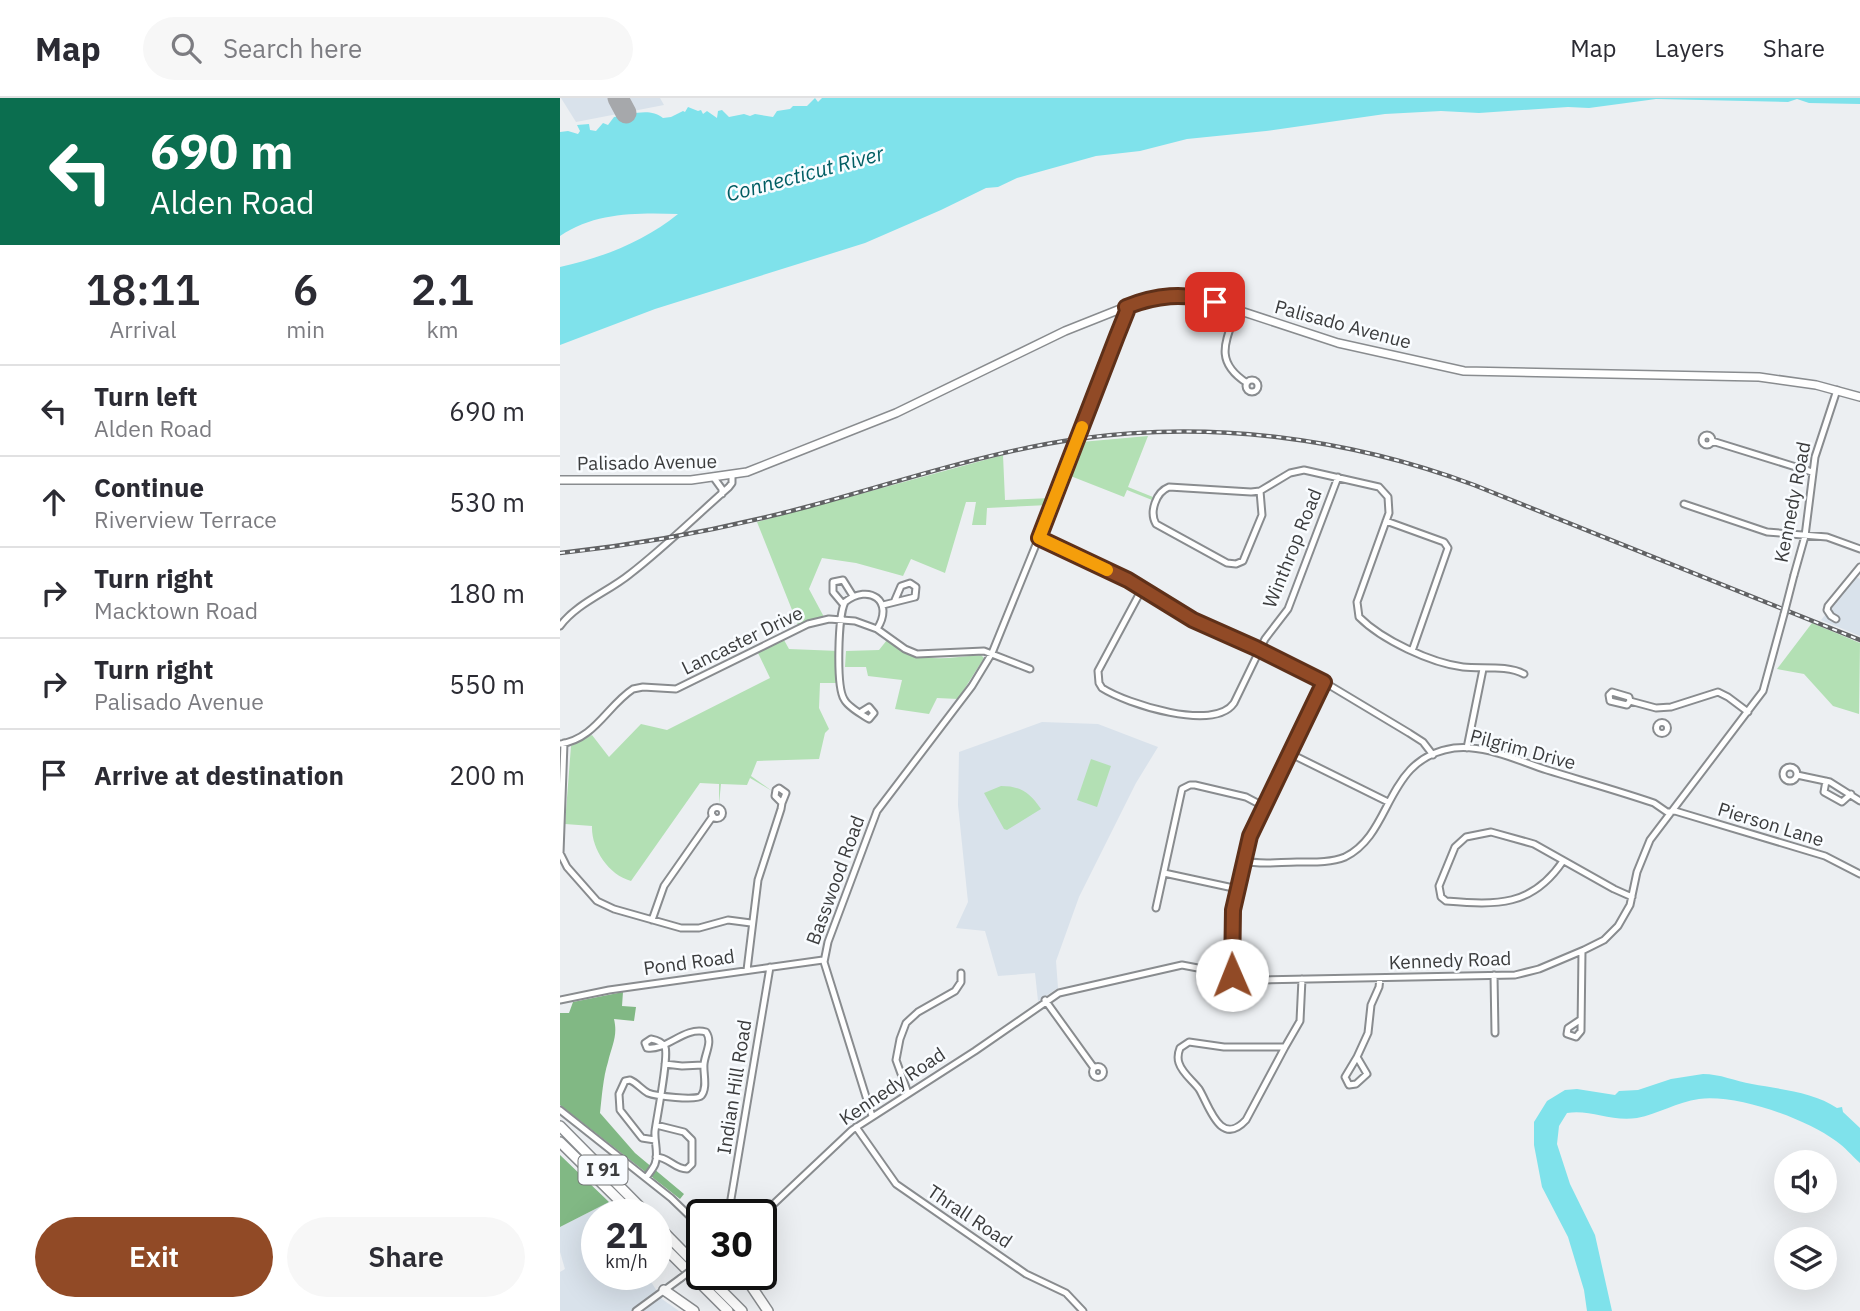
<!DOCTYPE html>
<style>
:root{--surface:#fff;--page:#f7f7f7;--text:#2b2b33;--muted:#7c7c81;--line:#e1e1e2;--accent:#914a26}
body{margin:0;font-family:"IBM Plex Sans",sans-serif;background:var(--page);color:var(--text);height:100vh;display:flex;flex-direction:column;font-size:26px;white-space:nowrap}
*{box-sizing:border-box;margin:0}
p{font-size:23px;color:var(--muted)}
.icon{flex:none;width:38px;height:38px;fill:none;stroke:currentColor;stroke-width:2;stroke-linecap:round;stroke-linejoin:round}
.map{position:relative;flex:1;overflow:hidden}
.drawer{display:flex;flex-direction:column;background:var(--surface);width:560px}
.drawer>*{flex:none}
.hud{background:#0b6e4f;color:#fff;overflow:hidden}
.buttons{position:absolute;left:1214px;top:1052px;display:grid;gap:14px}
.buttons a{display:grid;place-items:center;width:63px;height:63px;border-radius:50%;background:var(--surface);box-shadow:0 7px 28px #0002;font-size:35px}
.speed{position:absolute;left:21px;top:1101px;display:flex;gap:14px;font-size:35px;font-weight:700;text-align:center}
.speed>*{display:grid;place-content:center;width:91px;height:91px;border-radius:50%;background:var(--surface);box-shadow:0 7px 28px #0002;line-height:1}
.speed small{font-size:18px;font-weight:400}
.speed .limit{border:4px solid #111;border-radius:10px;background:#fff;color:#111}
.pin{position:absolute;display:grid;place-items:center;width:60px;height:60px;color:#fff;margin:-30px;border-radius:14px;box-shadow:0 4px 10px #0006}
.me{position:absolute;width:77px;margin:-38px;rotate:359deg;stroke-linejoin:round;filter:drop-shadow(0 0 5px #0008)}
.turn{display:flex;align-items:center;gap:24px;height:147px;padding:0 35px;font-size:32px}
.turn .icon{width:91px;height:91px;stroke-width:2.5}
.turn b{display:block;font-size:49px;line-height:60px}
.eta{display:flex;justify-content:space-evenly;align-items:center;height:119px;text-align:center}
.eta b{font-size:42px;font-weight:600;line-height:49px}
.action{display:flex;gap:14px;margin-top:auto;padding:14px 35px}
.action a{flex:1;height:80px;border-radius:42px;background:var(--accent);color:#fff;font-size:28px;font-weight:600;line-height:80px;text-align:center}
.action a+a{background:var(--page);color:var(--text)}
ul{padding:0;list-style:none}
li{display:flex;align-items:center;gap:21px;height:91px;padding:0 35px;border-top:2px solid var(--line)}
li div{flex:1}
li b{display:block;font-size:26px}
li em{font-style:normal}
header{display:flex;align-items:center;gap:42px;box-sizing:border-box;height:98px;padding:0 35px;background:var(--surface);border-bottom:2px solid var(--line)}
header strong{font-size:33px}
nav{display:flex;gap:38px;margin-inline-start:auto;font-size:24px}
.search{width:490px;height:63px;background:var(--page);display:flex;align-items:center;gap:18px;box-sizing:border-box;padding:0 24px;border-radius:38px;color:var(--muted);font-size:26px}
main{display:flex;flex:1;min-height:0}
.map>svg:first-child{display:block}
</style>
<header>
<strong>Map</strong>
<div class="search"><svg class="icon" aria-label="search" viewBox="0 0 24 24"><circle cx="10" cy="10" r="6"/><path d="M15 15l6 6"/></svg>Search here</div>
<nav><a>Map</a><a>Layers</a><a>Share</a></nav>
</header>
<main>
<section class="drawer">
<div class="hud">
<div class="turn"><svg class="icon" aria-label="left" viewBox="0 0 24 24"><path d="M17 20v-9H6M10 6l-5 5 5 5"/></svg><div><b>690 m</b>Alden Road</div></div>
</div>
<div class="eta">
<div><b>18:11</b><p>Arrival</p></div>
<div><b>6</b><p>min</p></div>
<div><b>2.1</b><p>km</p></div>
</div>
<ul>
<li><svg class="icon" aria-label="left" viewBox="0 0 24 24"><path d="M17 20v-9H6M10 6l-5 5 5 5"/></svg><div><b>Turn left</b><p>Alden Road</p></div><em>690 m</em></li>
<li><svg class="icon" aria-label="ahead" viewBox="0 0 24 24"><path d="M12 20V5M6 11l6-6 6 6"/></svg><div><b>Continue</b><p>Riverview Terrace</p></div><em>530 m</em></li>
<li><svg class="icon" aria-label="right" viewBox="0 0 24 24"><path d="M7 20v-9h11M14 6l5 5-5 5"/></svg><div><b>Turn right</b><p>Macktown Road</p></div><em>180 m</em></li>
<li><svg class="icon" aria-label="right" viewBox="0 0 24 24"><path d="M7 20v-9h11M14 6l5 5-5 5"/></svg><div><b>Turn right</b><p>Palisado Avenue</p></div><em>550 m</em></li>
<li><svg class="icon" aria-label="arrive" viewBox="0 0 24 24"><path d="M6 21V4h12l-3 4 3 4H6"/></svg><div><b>Arrive at destination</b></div><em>200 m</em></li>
</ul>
<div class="action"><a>Exit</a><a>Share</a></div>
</section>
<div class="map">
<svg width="1300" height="1213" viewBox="0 0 1300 1213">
<rect width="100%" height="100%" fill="#eceff2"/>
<path fill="#d9e2eb" d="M1,0H100L104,7L16,24Z
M1296,479L1300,481V538L1261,522Z
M482,624L538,626L598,649L576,685L519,799L496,863L498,890L478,903L475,875L438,878L425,833L396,830L408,804L398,707L399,654Z
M49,1104L55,1116H37V1176H86L102,1201L119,1213H0V1174L5,1171L0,1154V1129Z"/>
<path fill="#b3e0b4" d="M588,338L568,389L593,399L592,402L567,392L564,399L508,377L521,344Z
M443,357L445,402L492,400L489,407L427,410L426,427H412L416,404H406L385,475L351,461L343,478L296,465L262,460L249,491L264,519L238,527L197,424Z
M1252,525L1300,545L1299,616L1273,608L1244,576L1217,571Z
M224,542L229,551L279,553L278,585H260L259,610L269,631L265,635L259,661L197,663L191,678L212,693L190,680L187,687L161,686L159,706V686L140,685L71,783C48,777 31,750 32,728L5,726L11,648L32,637L49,659L81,626L107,632L210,580L198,555Z
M327,542C358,567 384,560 421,557L424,560L398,601L377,600L369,616L335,611L342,582L308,578L306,569H285L286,553L319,552Z
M531,661L551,668L537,709L517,702Z
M441,688C461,688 470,695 481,711L447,732L444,731L424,695Z"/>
<path fill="#81b884" d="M63,894L62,908L76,909L74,923L54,921C58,938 52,947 48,964C43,980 42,998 40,1015L75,1055L124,1096L120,1101L0,1007V915H9L13,904Z
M0,1057L49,1104L0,1129Z"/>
<path fill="#7fe2eb" d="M255,0L258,4L262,0H1300V6L1249,5L1237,1L1228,4L1096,1L1029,10L1008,9L919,15L881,13L825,16L706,33L627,41L580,53L536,58L457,80L438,89L426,90L381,112L305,145L95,211L0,247V169C42,160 85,143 118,116C77,115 36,114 0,138V34L8,33L18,36L20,33L17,27L29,26L30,32L36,33L43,25L48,27L54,19C71,17 89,9 103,20L111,19L123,13L125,14L128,9L138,13L141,12L143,16L147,13L157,20L158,13L162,12L169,19L184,16L190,18L195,16L213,19L217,13L230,11L233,8H247Z
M1143,976C1160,976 1175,983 1192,986C1218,991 1254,994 1277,1010L1282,1009L1283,1014L1300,1030V1065C1292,1058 1285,1049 1276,1043C1245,1020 1176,996 1139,1001C1117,1004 1098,1016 1077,1020C1051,1024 1030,1011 1007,1015L999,1028L997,1046L1010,1086L1035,1137L1052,1213H1027L1024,1192L1008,1139L982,1089L974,1047V1024L987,1003L1005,992L1017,991L1055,997L1059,993L1078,992L1111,981Z"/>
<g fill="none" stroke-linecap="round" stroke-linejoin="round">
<path stroke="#a6a8ab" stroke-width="21" d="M58,0L66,15"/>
<defs>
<path id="minor" d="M677,212C666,243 653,263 687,285
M686 288a6 6 0 1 1 12 0a6 6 0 1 1-12 0Z
M1142 342a5 5 0 1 1 10 0a5 5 0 1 1-10 0Z
M1152,343L1252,374
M154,380L162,391V396
M609,389L691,394L700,393L702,417L683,463L676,466L667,465L596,426C589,414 596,394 609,389Z
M700,393L730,375L744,372L819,389L828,399L829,415L797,504L799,519C822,542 871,565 903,569C922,571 947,567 964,576
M1124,406L1207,434L1267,439L1300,451
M826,423L884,444L888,450L852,553
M479,441L568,482L633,522L696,550L764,584L849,635L863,644L873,657
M1234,477L1245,438L1255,359L1277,292
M582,491L538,573L539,585L542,590C567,606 654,634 674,605L705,541L728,511L778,379
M283,506L273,494V484L283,482L293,498
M323,507L355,499L356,489L350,485L341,488L335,502
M1276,521L1271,518L1267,512L1268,508L1300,469
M0,528C17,505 48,494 70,476C105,449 136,418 169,389L172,385V377
M1070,603L1067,607L1050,603L1049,597L1052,594L1069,599L1070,603L1096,610L1111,609L1158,594L1168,599L1188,614
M301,614L309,609L314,615L309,621C301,616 288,609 284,601C276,588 278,517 285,504C309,485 335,503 317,531
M1096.5 630a5.5 5.5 0 1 1 11 0a5.5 5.5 0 1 1-11 0Z
M4,645L0,755L7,769L37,803L54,811L121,830H139L168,822L191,825
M0,646C35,641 47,608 73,591L83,589L116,591L248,526L269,521L295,523L317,531L345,551L357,556L424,553L470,571
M907,650L923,571
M729,655L828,704
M1223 676a7 7 0 1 1 14 0a7 7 0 1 1-14 0Z
M1237,677L1270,684L1300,703
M1266,683L1264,694L1282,704L1291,696
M151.5 715a5.5 5.5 0 1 1 11 0a5.5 5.5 0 1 1-11 0Z
M684,763C701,767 720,764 737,764C753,764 770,765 785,759C834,735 824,660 894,650C924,646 959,663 987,672C1023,683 1059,693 1094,705L1107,714L1115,713L1265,758L1300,776
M1003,763C972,809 937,807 886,803L881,799L879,788L895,749L906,739L931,734L974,746L1054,791L1072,799
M604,775L678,791
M596,810L622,691L630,687H635L686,699L703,708
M92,822L104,788L153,718
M187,872L198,782L221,711L222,705L215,698L216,692L219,690L226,695L222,705
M672,877L673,812L690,739L764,584
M934,877L935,935
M0,902L49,892L263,862
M485,902L534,970
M1020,922L1008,930L1007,936L1016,939L1021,933L1022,853
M629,944L664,949H725L686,1022C660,1050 649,1007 639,991C633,983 622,975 619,965C617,959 618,955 620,950Z
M725,949L740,923L742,881
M797,959L808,935L811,907L819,889L820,880
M797,959L807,976L796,986L789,987L785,979Z
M105,966L122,968L143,967
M532.5 974a5.5 5.5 0 1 1 11 0a5.5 5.5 0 1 1-11 0Z
M348,995L336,962L340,941L346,925L358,914L395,893L401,884V875
M0,1012L111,1100L142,1130
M312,1018L264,864L268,844L317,713L412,588L432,555L503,380L567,213L566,209
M96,1027L124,1034L132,1042V1066L127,1071C114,1071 109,1059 96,1059
M296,1029L336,1086L466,1176L506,1195L523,1213
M86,1080C89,1075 93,1071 95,1066C99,1056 94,1043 95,1033C97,1018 109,959 105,949C102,944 97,942 91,941L85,945L87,950C107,953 124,928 146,934C153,944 145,955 144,966C143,975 148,990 141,998C137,1003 95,998 88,995C81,991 77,985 70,982L65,983L59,996L60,1012L82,1040L95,1042
M169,1113L210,869
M201,1118L292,1032L415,953L499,895L622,867L701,882L955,877L979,871L1024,852L1044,842L1058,828L1070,807L1077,774L1090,742L1203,593L1224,516
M76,1213L121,1180"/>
<path id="major" d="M0,382H131L187,374L336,315L505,233L583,202L609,198L644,201L778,245L904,273L1199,279L1256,287L1300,299"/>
<path id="highway" d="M0,1028L87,1116
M0,1044L73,1116
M96,1126L142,1173
M96,1141L168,1213
M145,1176L182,1213
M183,1176L208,1213
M104,1192L134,1213"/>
</defs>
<use href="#minor" stroke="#898c8f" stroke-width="9"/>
<use href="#major" stroke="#898c8f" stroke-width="10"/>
<use href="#highway" stroke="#898c8f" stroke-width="12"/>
<use href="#minor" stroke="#fff" stroke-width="5"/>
<use href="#major" stroke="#fff" stroke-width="7"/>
<use href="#highway" stroke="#fff" stroke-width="9"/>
<defs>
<path id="rail" d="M0,455C85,446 168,430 250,408C338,384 427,354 517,341C651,322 788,340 914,387L1300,542"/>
</defs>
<use href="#rail" stroke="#616264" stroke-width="4.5"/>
<use href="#rail" stroke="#f9fcff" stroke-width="2" stroke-dasharray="5" stroke-linecap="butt"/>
<defs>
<path id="minor-bridge" d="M1224,516L1234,477
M121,1180L142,1164"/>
</defs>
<use href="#minor-bridge" stroke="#898c8f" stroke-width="9" stroke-linecap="butt"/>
<use href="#minor-bridge" stroke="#fff" stroke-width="5"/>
</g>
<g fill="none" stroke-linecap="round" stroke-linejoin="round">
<defs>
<path id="route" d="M655,204C624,194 596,197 566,209L567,213L557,238L479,440L568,482L633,522L696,550L764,584L690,738L673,812L672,877"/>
</defs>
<use href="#route" stroke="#5e3019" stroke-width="18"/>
<use href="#route" stroke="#914a26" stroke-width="12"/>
<path stroke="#f59e0b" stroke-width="12" d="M522,329L479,440L547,472"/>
</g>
<g text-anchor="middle" stroke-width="5" stroke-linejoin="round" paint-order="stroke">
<rect fill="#f9fcff" stroke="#747677" stroke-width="2" x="18.5" y="1057.5" width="49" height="29" rx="5"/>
<g font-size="18" font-weight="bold" fill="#3b3c3d">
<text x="43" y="1078">I 91</text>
</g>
<g font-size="19" fill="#3b3c3d" stroke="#f9fcff">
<text transform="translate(783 226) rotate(15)" y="7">Palisado Avenue</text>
<text transform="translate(87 364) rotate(-1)" y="7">Palisado Avenue</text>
<text transform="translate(1232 404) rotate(-79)" y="7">Kennedy Road</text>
<text transform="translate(732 450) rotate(-68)" y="7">Winthrop Road</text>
<text transform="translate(182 542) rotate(-26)" y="7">Lancaster Drive</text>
<text transform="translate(963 651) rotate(15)" y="7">Pilgrim Drive</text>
<text transform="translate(1211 726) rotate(17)" y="7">Pierson Lane</text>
<text transform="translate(275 782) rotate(-70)" y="7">Basswood Road</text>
<text transform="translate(890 862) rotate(-2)" y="7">Kennedy Road</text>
<text transform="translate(129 864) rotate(-8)" y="7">Pond Road</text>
<text transform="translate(332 988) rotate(-34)" y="7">Kennedy Road</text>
<text transform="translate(174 989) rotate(-81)" y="7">Indian Hill Road</text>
<text transform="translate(410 1118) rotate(34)" y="7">Thrall Road</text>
</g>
<g font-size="21" font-style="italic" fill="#005d63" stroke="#f9fcff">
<text transform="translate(245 76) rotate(-15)" y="7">Connecticut River</text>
</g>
</g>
</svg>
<div class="buttons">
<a><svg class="icon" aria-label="sound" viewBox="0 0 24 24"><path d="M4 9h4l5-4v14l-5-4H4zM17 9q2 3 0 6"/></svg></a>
<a><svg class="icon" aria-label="layers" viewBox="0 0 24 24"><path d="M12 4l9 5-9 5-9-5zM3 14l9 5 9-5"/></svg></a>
</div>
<div class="speed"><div>21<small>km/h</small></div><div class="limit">30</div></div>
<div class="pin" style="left:655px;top:204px;background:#d93025"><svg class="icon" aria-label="arrive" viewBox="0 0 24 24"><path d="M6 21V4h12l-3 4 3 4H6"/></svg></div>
<svg class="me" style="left:672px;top:877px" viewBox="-20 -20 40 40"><circle r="19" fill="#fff"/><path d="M0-13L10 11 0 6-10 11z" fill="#914a26"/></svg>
</div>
</main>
